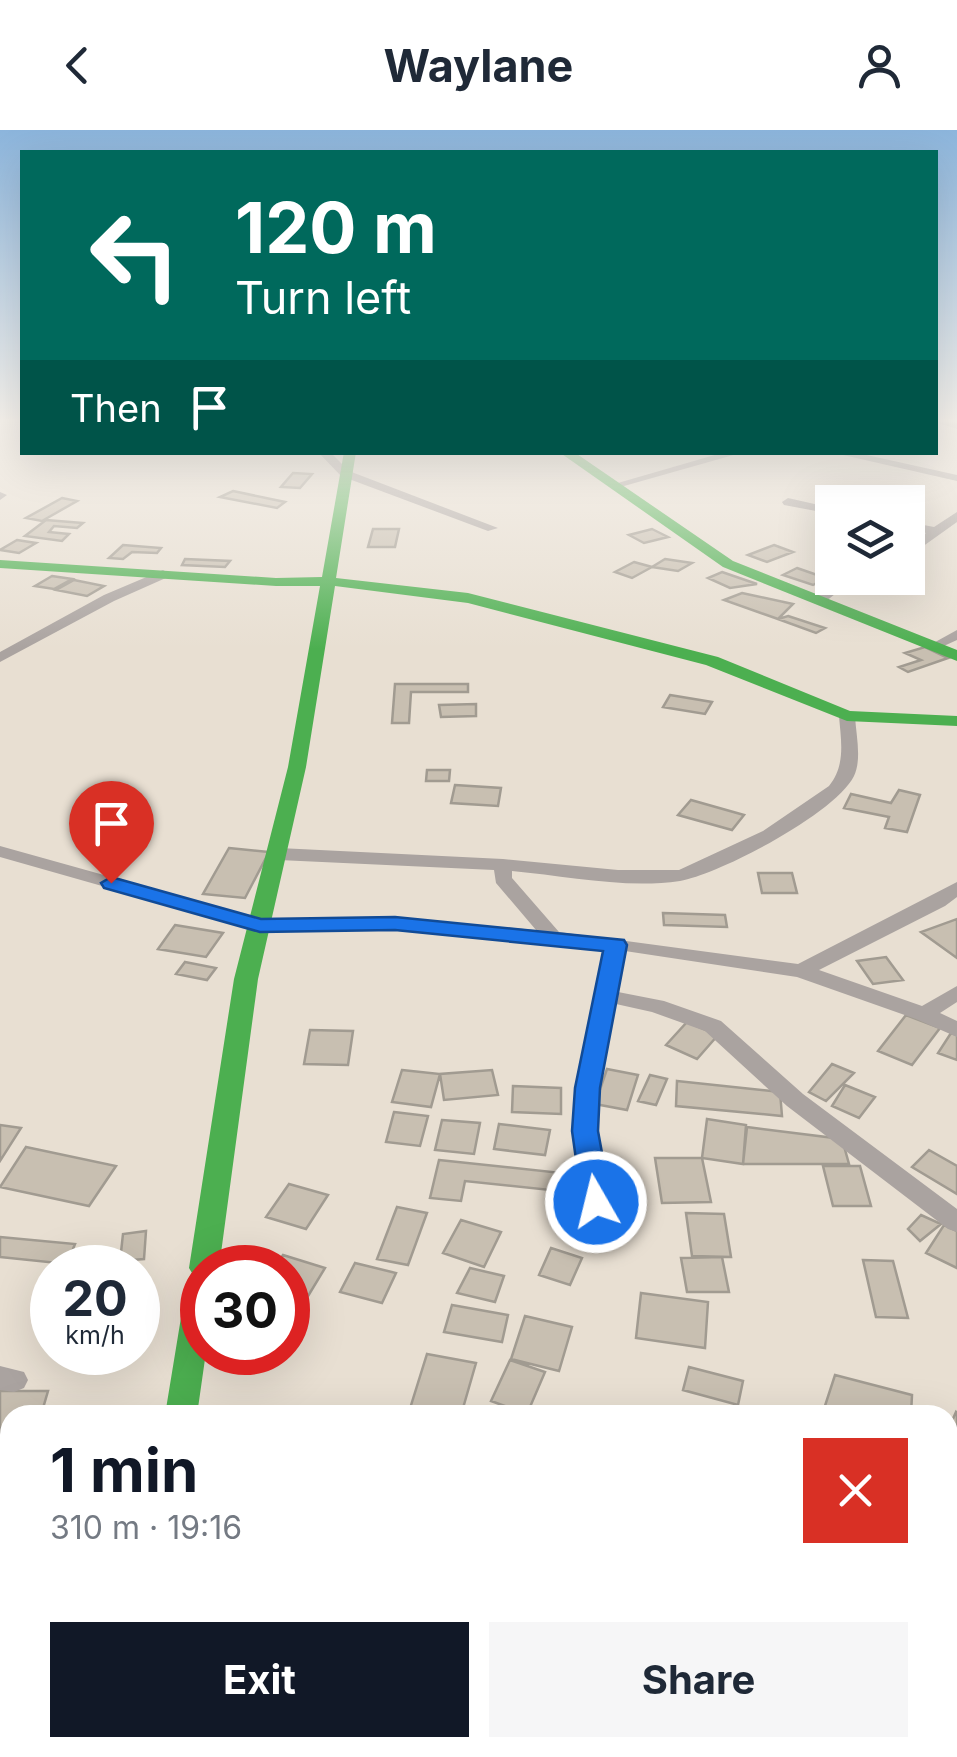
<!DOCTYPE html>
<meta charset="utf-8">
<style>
:root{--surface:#fff;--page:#f6f6f7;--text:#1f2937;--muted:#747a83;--accent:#111827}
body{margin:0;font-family:Inter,sans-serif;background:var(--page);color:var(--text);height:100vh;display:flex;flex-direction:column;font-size:38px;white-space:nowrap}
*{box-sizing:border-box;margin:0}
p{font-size:32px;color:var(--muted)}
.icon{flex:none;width:55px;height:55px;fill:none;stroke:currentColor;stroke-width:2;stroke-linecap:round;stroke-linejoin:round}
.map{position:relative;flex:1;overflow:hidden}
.sheet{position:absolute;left:0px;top:1275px;width:958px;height:352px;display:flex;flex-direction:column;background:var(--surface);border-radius:30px 30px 0 0;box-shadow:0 10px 40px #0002}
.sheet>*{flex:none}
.guide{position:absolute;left:20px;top:20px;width:918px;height:305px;border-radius:0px;box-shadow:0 10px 40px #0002;background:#00695c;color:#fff;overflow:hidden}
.fabs{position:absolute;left:815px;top:355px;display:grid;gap:20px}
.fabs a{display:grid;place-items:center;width:110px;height:110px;border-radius:0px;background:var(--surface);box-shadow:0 10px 40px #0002;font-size:50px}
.speed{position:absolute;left:30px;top:1115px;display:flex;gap:20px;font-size:50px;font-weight:700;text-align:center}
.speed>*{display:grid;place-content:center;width:130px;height:130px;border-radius:50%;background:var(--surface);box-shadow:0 10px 40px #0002;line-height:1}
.speed small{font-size:25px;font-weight:400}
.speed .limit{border:15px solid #d22;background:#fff;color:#111}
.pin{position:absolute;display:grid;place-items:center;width:85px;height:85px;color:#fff;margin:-102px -42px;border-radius:50% 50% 50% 0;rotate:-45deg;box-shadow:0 0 10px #0007}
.pin .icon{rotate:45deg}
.me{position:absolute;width:110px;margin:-55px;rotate:352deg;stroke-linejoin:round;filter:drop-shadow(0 0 8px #0008)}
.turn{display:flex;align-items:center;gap:35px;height:210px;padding:0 50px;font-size:45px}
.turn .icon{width:130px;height:130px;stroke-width:2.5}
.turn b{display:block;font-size:70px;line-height:85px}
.then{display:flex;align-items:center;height:95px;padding:0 50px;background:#0003;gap:20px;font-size:38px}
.round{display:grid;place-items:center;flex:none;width:105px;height:105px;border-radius:0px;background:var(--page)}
.head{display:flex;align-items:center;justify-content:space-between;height:170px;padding:0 50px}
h1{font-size:60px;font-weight:700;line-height:75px;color:var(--accent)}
.cta{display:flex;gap:20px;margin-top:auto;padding:20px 50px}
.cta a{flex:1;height:115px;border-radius:0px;background:var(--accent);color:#fff;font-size:40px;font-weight:700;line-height:115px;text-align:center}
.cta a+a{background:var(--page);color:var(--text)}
header{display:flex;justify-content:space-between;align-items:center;height:130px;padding:0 50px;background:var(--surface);font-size:45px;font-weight:700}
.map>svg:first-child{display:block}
</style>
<header><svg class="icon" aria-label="back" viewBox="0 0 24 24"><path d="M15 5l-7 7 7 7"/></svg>Waylane<svg class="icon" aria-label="person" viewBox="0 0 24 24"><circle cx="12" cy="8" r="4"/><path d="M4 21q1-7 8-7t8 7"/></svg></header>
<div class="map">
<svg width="957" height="1627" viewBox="0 0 957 1627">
<rect width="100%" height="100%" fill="#e8dfd2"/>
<path fill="#c8bfb1" stroke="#a19b91" stroke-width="2.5" d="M293,343L312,344L300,358L281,357Z
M233,361L285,372L277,378L220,367Z
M62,368L77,371L42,391L26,388Z
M46,390L83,393L77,398L54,396L49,402L69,404L62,411L25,406Z
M373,399H399L395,417H368Z
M652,399L668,407L644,413L629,405Z
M17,410L36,413L19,423L0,420Z
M123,415L161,418L157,423L132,422L123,429L109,428Z
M774,415L793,422L767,432L748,425Z
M185,429L230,431L225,437L182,435Z
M665,429L692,433L678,441L652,437Z
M634,432L652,437L632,448L615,442Z
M797,438L826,448L813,455L783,445Z
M722,442L757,454L730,458L708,448Z
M52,446L72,449L54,459L35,456Z
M74,450L104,456L87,466L56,460Z
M742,463L793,474L778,489L724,470Z
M788,486L825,498L816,503L778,489Z
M925,517L948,528L908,542L899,537L921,530L905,523Z
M395,554H468V562H411L409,593H392Z
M670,565L712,572L705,584L663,577Z
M476,574V586L441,587L439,575Z
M427,640H450L449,651H426Z
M455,655L501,658L498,676L451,673Z
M899,660L920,665L907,702L885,698L889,687L844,678L851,664L891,673Z
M691,670L744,685L732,700L678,685Z
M229,718L269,722L245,768L203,764Z
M758,743H792L797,763H762Z
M663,783L725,785L727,797L664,795Z
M957,789V828L921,802Z
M175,795L223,803L206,827L158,819Z
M886,827L903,850L873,854L857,831Z
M185,832L216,838L207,850L176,844Z
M906,885L940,898L912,935L878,921Z
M687,892L718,905L697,929L666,915Z
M310,900L353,901L348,935L304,934Z
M951,903L957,905V930L938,923Z
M832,934L854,943L826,971L809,962Z
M607,939L638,945L627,980L595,974Z
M402,940L440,944L431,977L392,972Z
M492,940L498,965L444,970L440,944Z
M650,945L667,949L656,975L638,971Z
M677,951L780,962L782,986L676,976Z
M845,955L875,967L859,988L832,976Z
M513,956L561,958V984L512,982Z
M394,982L428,986L420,1016L386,1012Z
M707,989L746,995L743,1034L702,1028Z
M442,990L480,993L474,1024L435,1020Z
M499,994L550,1000L545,1025L494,1019Z
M0,995L21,998L0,1031Z
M747,997L842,1009L849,1034H743Z
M26,1017L116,1036L89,1076L0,1057Z
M929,1020L957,1036V1064L912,1037Z
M655,1028H702L711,1072L662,1073Z
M439,1030L580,1045L578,1063L465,1051L461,1071L430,1068Z
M823,1036H860L871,1076H833Z
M289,1054L328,1065L306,1099L266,1087Z
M397,1077L427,1083L408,1135L377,1129Z
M686,1083L724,1084L731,1127L692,1126Z
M921,1085L941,1094L920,1111L908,1099Z
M461,1090L501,1102L484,1137L443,1123Z
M944,1095L957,1101V1138L926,1123Z
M146,1101L144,1129L120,1131L123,1104Z
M0,1107L75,1114L67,1134L0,1127Z
M551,1118L582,1128L570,1155L539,1145Z
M283,1125L325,1138L299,1181L288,1178V1138H274Z
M722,1127L729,1162H687L681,1128Z
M863,1130L893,1131L908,1188L876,1187Z
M355,1133L396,1143L382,1173L340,1162Z
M470,1138L504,1146L495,1172L457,1163Z
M641,1163L708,1172L705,1218L636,1208Z
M452,1175L508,1185L502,1212L444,1202Z
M525,1186L572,1197L559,1241L511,1229Z
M427,1224L476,1233L461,1285H408Z
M510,1230L545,1242L527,1284L491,1271Z
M689,1237L743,1251L738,1275L683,1260Z
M835,1245L912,1265L911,1285H822Z
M0,1261H48L41,1285H10V1347H0Z
M956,1282L957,1283V1354L948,1349V1300Z
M948,1372L957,1375V1407L948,1433Z
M288,1618H341L352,1627H299Z
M418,1618H509L506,1627H448Z"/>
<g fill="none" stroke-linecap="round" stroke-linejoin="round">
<path fill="#aaa3a0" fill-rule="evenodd" d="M937,291L957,293V299L938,293Z
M318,322H330L349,341L498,398L488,401L341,346Z
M725,322H744L617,358L611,355Z
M830,322H853L957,345V351Z
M0,362L7,365L0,370Z
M788,368L832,378V384L784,375L782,372Z
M957,382V392L908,427V417L926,403L908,400V392L934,397Z
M163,440L170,444L168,447L114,471L0,532V522L104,465Z
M840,448H855L825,472H815V466Z
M957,500V510L935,520L928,516Z
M847,581L855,586C856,605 862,629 854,646C836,683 720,744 680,751C625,759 567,746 512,741V748L559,802L798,834L957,752V767L945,776L819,840L922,876L957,856V872L940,883L957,891V907L916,889L797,847L625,821L618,862L664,871L721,891L803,964L957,1079V1102L948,1099L787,976L705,901L652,882L616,874L598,958L597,1001L609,1072L606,1079L597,1081L588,1079L573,1001L576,958L605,819L395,800L260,801L0,727V716L261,789L395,788L536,800L496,753L494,740L279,730L270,724L279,718L503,729L618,740H679L763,701L829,656C846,635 841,611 839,586Z
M0,1236L24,1242L28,1250L24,1258L14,1262L0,1260Z"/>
<path fill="#4caf50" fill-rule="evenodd" d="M344,322H356L336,448L468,463L718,527L850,581L957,586V596L847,591L706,535L468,473L335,456L306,637L258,849L219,1138H202V1222H206L197,1285H165L187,1151L192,1143L189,1138L234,849L288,637L320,456H276L0,438V430L276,448L322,447Z
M559,322H574L733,431L957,520V531L723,437Z"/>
<path fill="#c62828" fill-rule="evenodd" d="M74,1618H114L112,1627H72Z"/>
</g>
<linearGradient id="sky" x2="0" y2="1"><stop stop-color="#8cb5dc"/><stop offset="0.56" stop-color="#f5f1eb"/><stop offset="1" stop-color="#f5f1eb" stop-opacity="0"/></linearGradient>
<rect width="957" height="519" fill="url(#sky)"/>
<path fill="#1a73e8" stroke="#114b97" stroke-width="2.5" d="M111,747L261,789L395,787L624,810L627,815L600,958L598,1001L611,1072L606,1080L596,1083L587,1080L582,1072L572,1001L575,958L603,821L395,800L260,802L104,758L101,753Z"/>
</svg>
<div class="fabs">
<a><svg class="icon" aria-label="layers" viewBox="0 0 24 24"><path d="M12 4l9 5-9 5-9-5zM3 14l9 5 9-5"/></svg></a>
</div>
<div class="speed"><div>20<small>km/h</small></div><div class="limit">30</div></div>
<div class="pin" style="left:111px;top:753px;background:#d93025"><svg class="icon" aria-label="arrive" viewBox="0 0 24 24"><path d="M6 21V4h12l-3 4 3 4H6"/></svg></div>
<svg class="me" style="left:596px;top:1072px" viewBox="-20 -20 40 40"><circle r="17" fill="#1a73e8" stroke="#fff" stroke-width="3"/><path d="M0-11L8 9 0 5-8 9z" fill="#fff"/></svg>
<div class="guide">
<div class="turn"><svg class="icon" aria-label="left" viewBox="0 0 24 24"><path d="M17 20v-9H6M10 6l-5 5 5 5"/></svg><div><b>120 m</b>Turn left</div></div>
<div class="then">Then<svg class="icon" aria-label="arrive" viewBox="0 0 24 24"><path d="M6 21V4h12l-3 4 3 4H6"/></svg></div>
</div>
<section class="sheet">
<div class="head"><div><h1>1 min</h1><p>310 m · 19:16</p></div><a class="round" style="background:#d93025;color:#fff"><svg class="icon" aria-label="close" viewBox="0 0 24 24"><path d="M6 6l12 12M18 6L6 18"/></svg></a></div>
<div class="cta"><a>Exit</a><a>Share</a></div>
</section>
</div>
